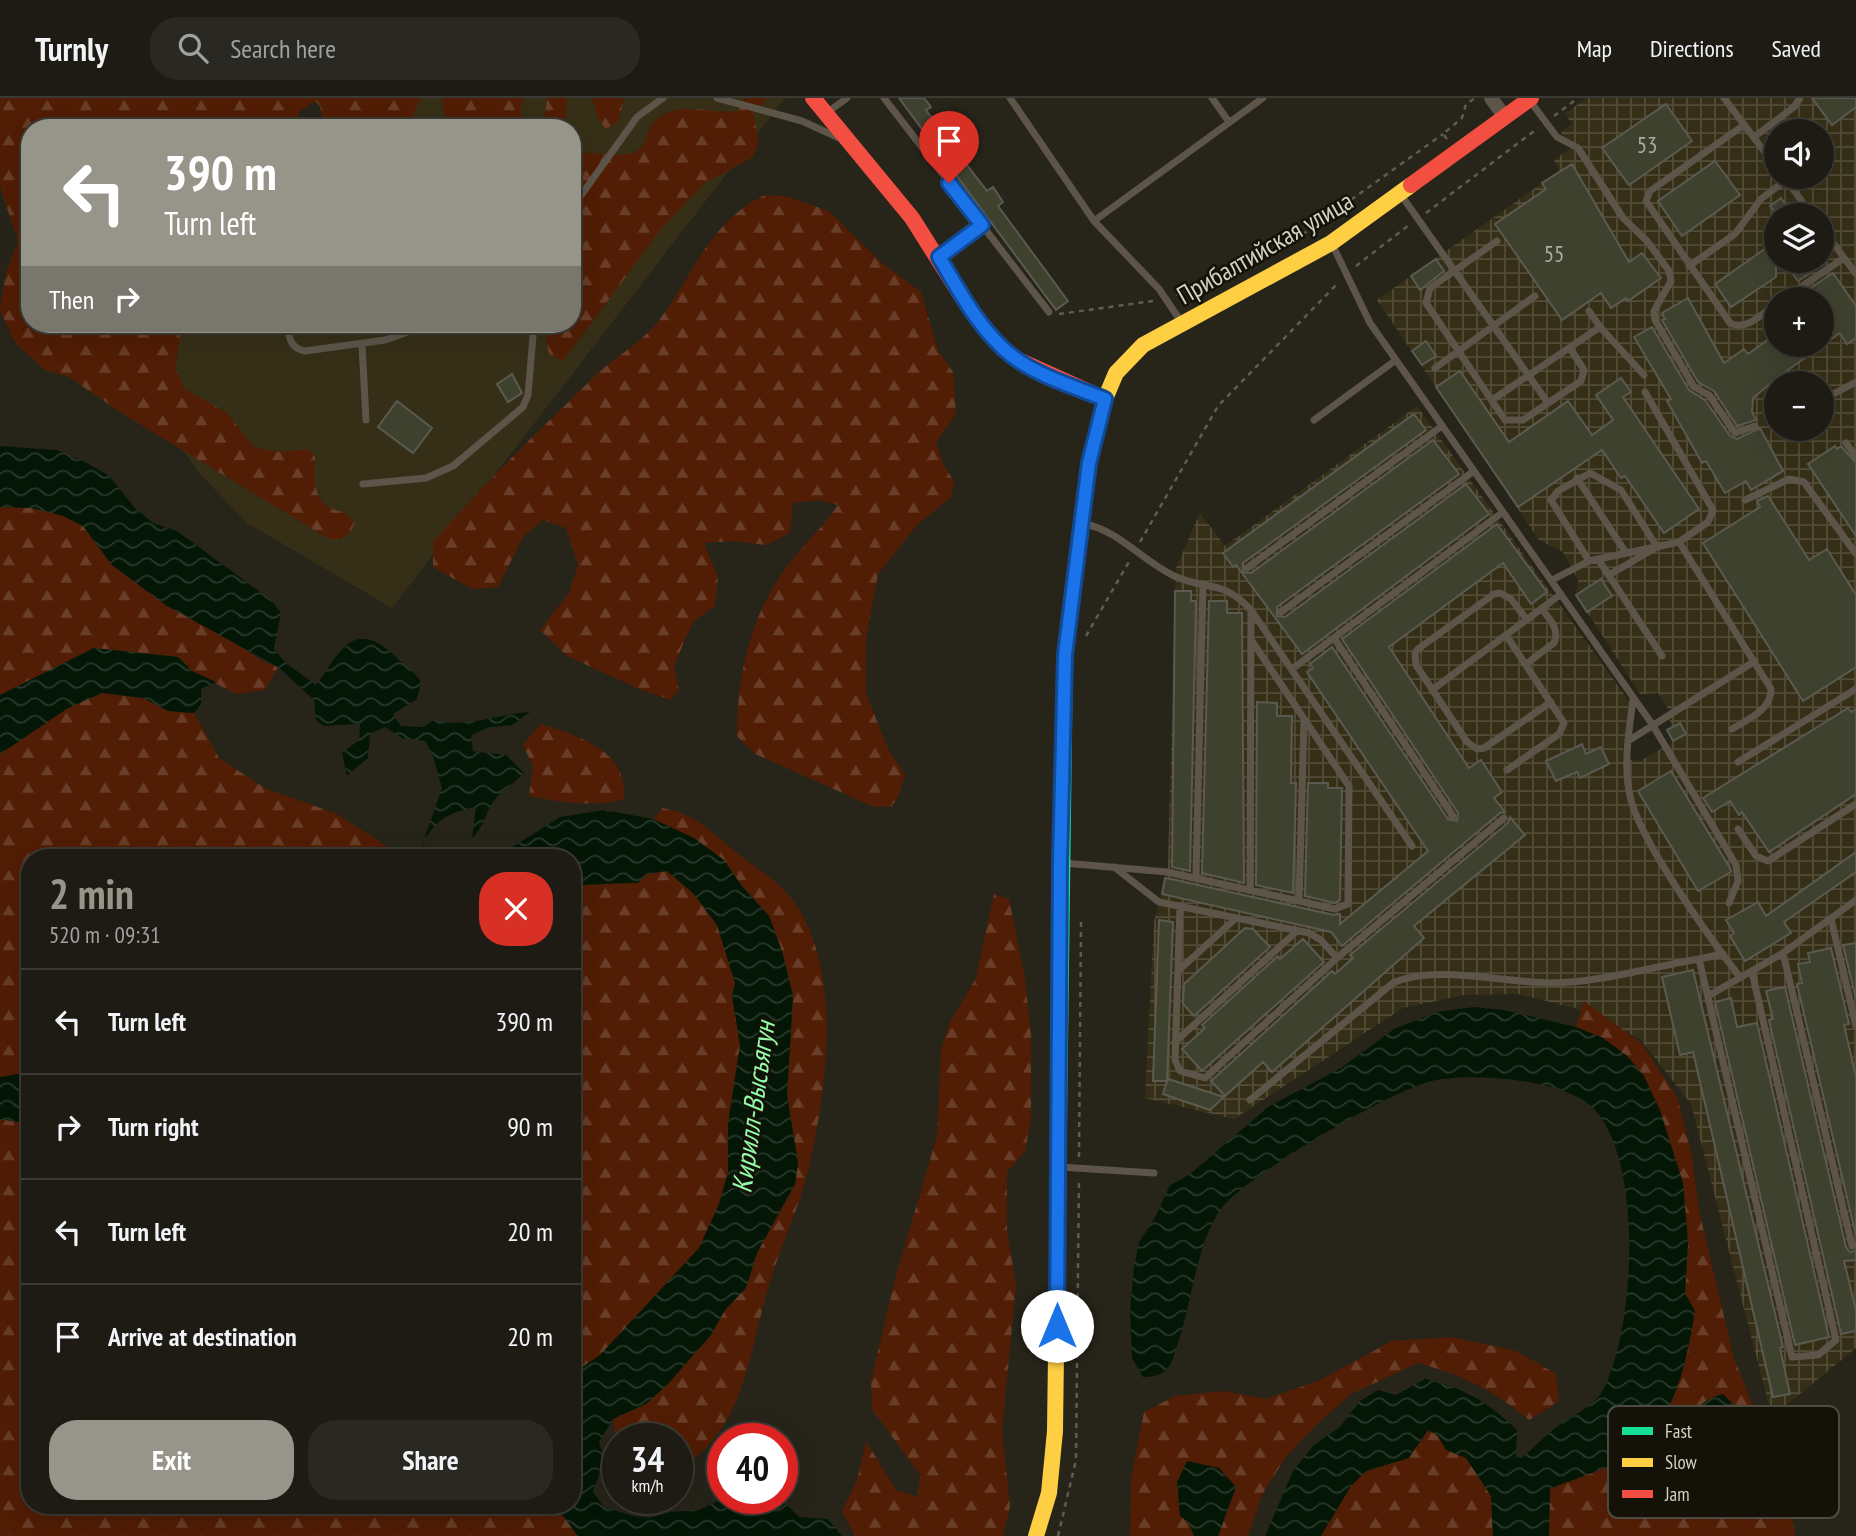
<!DOCTYPE html>
<meta charset="utf-8">
<style>
:root{--surface:#1d1b14;--page:#2a2822;--text:#f1f3f6;--muted:#a0a1a0;--line:#3b3934;--accent:#979489}
body{margin:0;font-family:"PT Sans Narrow",sans-serif;background:var(--page);color:var(--text);height:100vh;display:flex;flex-direction:column;font-size:26px;white-space:nowrap}
*{box-sizing:border-box;margin:0}
p{font-size:23px;color:var(--muted)}
.icon{flex:none;width:38px;height:38px;fill:none;stroke:currentColor;stroke-width:2;stroke-linecap:round;stroke-linejoin:round}
.map{position:relative;flex:1;overflow:hidden}
.sheet{position:absolute;left:21px;top:751px;width:560px;height:665px;display:flex;flex-direction:column;background:var(--surface);border-radius:28px;box-shadow:0 7px 28px #0002,0 0 0 2px var(--line)}
.sheet>*{flex:none}
.guide{position:absolute;left:21px;top:21px;width:560px;height:214px;border-radius:28px;box-shadow:0 7px 28px #0002,0 0 0 2px var(--line);background:#979489;color:#fff;overflow:hidden}
.fabs{position:absolute;left:1764px;top:21px;display:grid;gap:14px}
.fabs a{display:grid;place-items:center;width:70px;height:70px;border-radius:50%;background:var(--surface);box-shadow:0 7px 28px #0002,0 0 0 2px var(--line);font-size:35px}
.speed{position:absolute;left:602px;top:1325px;display:flex;gap:14px;font-size:35px;font-weight:700;text-align:center}
.speed>*{display:grid;place-content:center;width:91px;height:91px;border-radius:50%;background:var(--surface);box-shadow:0 7px 28px #0002,0 0 0 2px var(--line);line-height:1}
.speed small{font-size:18px;font-weight:400}
.speed .limit{border:10px solid #d22;background:#fff;color:#111}
.pin{position:absolute;display:grid;place-items:center;width:60px;height:60px;color:#fff;margin:-72px -30px;border-radius:50% 50% 50% 0;rotate:-45deg;box-shadow:0 0 7px #0007}
.pin .icon{rotate:45deg}
.me{position:absolute;width:77px;margin:-38px;rotate:0deg;stroke-linejoin:round;filter:drop-shadow(0 0 5px #0008)}
.turn{display:flex;align-items:center;gap:24px;height:147px;padding:0 28px;font-size:32px}
.turn .icon{width:91px;height:91px;stroke-width:2.5}
.turn b{display:block;font-size:49px;line-height:60px}
.then{display:flex;align-items:center;height:66px;padding:0 28px;background:#0003;gap:14px;font-size:26px}
.round{display:grid;place-items:center;flex:none;width:74px;height:74px;border-radius:28px;background:var(--page)}
.overview{display:flex;align-items:center;justify-content:space-between;height:119px;padding:0 28px}
h1{font-size:42px;font-weight:800;line-height:52px;color:var(--accent)}
.primary-button{display:flex;gap:14px;margin-top:auto;padding:14px 28px}
.primary-button a{flex:1;height:80px;border-radius:28px;background:var(--accent);color:#fff;font-size:28px;font-weight:800;line-height:80px;text-align:center}
.primary-button a+a{background:var(--page);color:var(--text)}
ul{padding:0;list-style:none}
li{display:flex;align-items:center;gap:21px;height:105px;padding:0 28px;border-top:2px solid var(--line)}
li div{flex:1}
li b{display:block;font-size:26px}
li em{font-style:normal}
header{display:flex;align-items:center;gap:42px;box-sizing:border-box;height:98px;padding:0 35px;background:var(--surface);border-bottom:2px solid var(--line)}
header strong{font-size:33px}
nav{display:flex;gap:38px;margin-inline-start:auto;font-size:24px}
.search{width:490px;height:63px;background:var(--page);display:flex;align-items:center;gap:18px;box-sizing:border-box;padding:0 24px;border-radius:28px;color:var(--muted);font-size:26px}
.map>svg:first-child{display:block}
</style>
<header>
<strong>Turnly</strong>
<div class="search"><svg class="icon" aria-label="search" viewBox="0 0 24 24"><circle cx="10" cy="10" r="6"/><path d="M15 15l6 6"/></svg>Search here</div>
<nav><a>Map</a><a>Directions</a><a>Saved</a></nav>
</header>
<div class="map">
<svg width="1856" height="1438" viewBox="0 0 1856 1438">
<defs>
<pattern id="industrial-grid" width="8" height="8" patternUnits="userSpaceOnUse" patternTransform="scale(1.75)"><rect width="8" height="8" fill="#362f17"/><path d="M0 4h8M4 0v8" fill="none" stroke="#524c37"/></pattern>
<pattern id="forest-firs" width="22" height="20" patternUnits="userSpaceOnUse" patternTransform="scale(1.75)"><rect width="22" height="20" fill="#511d04"/><path d="M5 1l3.5 6h-7zM16 11l3.5 6h-7z" fill="#693d27"/></pattern>
<pattern id="water-waves" width="16" height="10" patternUnits="userSpaceOnUse" patternTransform="scale(1.75)"><rect width="16" height="10" fill="#041707"/><path d="M0 5q4-4 8 0t8 0" fill="none" stroke="#28382a"/></pattern>
</defs>
<rect width="100%" height="100%" fill="#27241a"/>
<path fill="#362f17" d="M339,0H785L392,510L247,425L201,377L117,264L149,226H572V30H315Z"/>
<path fill="url(#industrial-grid)" fill-rule="evenodd" d="M1586,0H1856V1250L1772,1319L1691,1006L1640,941L1578,911L1518,896L1464,897L1403,910L1234,1021L1145,1000L1154,824L1168,768L1176,470L1200,415L1225,448L1417,308L1629,603L1622,661L1640,663L1673,644L1667,632L1671,629L1669,620L1673,618L1658,595L1640,596L1576,497L1578,482L1563,454L1539,442L1377,202L1559,73L1554,62L1571,50L1561,34L1572,26L1565,16ZM1776,33H1822V79H1776ZM1776,117H1822V163H1776ZM1776,201H1822V247H1776ZM1776,285H1822V331H1776Z"/>
<path fill="url(#forest-firs)" d="M0,0H421L407,30H325L320,8L315,3L299,14L296,30H30V226H182L175,270L185,291L227,315L254,349L277,354L308,351L315,359C315,373 312,398 326,407C338,416 341,409 355,424L351,433L341,441H329L123,316L69,279L45,272L16,246L0,212L6,174L18,144L0,88Z
M441,0H524L520,13L528,30H447Z
M547,0H567L564,30H548L545,18Z
M592,0H624L618,24L606,31L598,21Z
M745,0H769L753,13L759,44L753,59L705,85L661,131L563,263L549,256L546,242L551,226H572V147L581,141L582,131L576,123L572,124V62L576,56C594,51 616,62 634,54C648,48 646,32 655,23C678,1 711,17 738,13Z
M765,97L785,98L829,113L882,165L921,194L938,252L953,274L956,316L936,345L944,368L954,383L951,399L918,426L878,476L866,541V595L888,651L905,677L898,699L891,709H874L755,656L737,638C737,579 749,523 783,474C799,450 823,430 838,407L819,402L793,405L790,435L766,447L733,443L704,445L718,479L715,508L694,523L686,539L674,568L679,592L671,602L639,591L567,558L540,532L569,495L578,467L566,430L543,422L523,439L498,489L472,491L433,469V444C484,385 541,331 596,277C615,259 641,245 657,225C692,180 709,123 765,97Z
M0,409L32,410L63,418L83,428L112,467L167,508L225,538L264,564L278,569L265,592L236,596L192,573L178,559L94,550L0,597Z
M102,595L143,600L168,613L194,615L219,660L265,690L337,716L394,753L398,759L30,760V974L0,979V656L68,610Z
M540,626C579,638 628,652 624,701C595,710 559,704 529,698L533,668L523,647Z
M663,710C699,717 714,737 742,759C760,772 781,786 794,804C844,874 826,996 808,1073C799,1110 781,1147 770,1184C748,1253 747,1332 677,1372V1340H618V1360L613,1321L646,1306L711,1237L725,1212L746,1190L757,1155L795,1086L798,1065L787,997L793,898L782,853L769,818L741,787L724,762L694,740L653,721Z
M667,773L693,795L717,827L735,885L732,898L740,947L728,1026V1074L719,1106L699,1150L601,1257L572,1276V789C578,786 627,785 638,785L646,776Z
M994,796L1009,801L1025,881L1031,937V1021L1025,1053L1007,1074V1134L1016,1186L1002,1333L1010,1408L1003,1438H855L842,1413L857,1382L866,1343L896,1392L918,1399L920,1377L872,1311L871,1283L895,1181L937,1038L941,951L950,924L976,880Z
M1584,903L1642,946L1677,999L1692,1058L1699,1112L1733,1257L1790,1403L1795,1438H1549L1550,1391L1685,1196L1688,1145L1683,1085L1671,1051L1603,940L1576,929Z
M0,1021L24,1025L30,1023V1407H555L578,1438H0Z
M1452,1239L1516,1253L1556,1276L1559,1303L1529,1322C1492,1291 1464,1278 1418,1265L1351,1296L1315,1328L1285,1360L1262,1397L1248,1438H1218L1236,1389L1177,1384L1180,1418L1189,1425L1194,1438H1130L1131,1380L1144,1314L1175,1298L1224,1293L1266,1301L1318,1283L1392,1243Z
M1428,1332L1438,1338L1447,1352L1466,1359L1491,1398L1493,1438H1321C1331,1418 1347,1383 1368,1373C1397,1359 1410,1365 1428,1332Z"/>
<path fill="url(#water-waves)" d="M0,348L57,352L85,364L108,377L136,411L153,425L177,433L271,502L281,515L274,551L286,565L316,587C340,555 352,519 394,557C404,567 414,572 421,584L417,601L393,616L401,628L423,629L434,622C467,631 497,616 530,614L512,627L490,629L471,637L473,653L506,657L524,675C516,684 507,689 499,697C486,708 486,728 472,740L476,709C446,715 431,724 420,753L442,690L433,658L425,643L402,640L385,629L370,636L368,660L347,678L342,655L359,642L360,626L324,628L316,622L314,602L278,569L167,508L112,467L83,428L63,418L32,410L0,409Z
M94,550L178,559L192,573L216,584L201,591V606L194,615L168,613L143,600L102,595L68,610L0,656V597Z
M604,712L653,721L694,740L724,762L741,787L769,818L782,853L793,898L787,997L798,1065L795,1086L757,1155L746,1190L725,1212L711,1237L668,1286L646,1306L613,1321L599,1344L604,1362L593,1394L604,1409L633,1418L649,1420L670,1414L699,1412L724,1400H766L784,1404L799,1419L828,1421L842,1438H578L555,1407H572V1276L600,1257L699,1150L719,1106L728,1074V1026L740,947L732,898L735,885L717,827L693,795L667,773L646,776L638,785C628,785 578,786 572,789V760L497,759L560,719Z
M1474,909L1504,912L1576,929L1603,940L1626,957L1643,976L1660,1012L1683,1085L1688,1145L1685,1195L1695,1213C1686,1266 1676,1322 1630,1356C1608,1372 1575,1380 1550,1391L1549,1438H1493L1491,1398L1466,1360L1446,1352L1438,1338L1428,1332L1409,1360L1366,1373L1351,1388L1321,1438H1265L1293,1373L1314,1347L1340,1329L1360,1303L1378,1292L1396,1297L1425,1281C1464,1290 1488,1304 1517,1332L1516,1359L1522,1360C1533,1350 1543,1340 1554,1331C1568,1320 1594,1309 1603,1292C1635,1231 1645,1058 1591,1008C1561,981 1470,974 1432,983C1391,992 1244,1079 1221,1111C1197,1143 1192,1203 1179,1242C1176,1249 1174,1260 1170,1267C1163,1277 1154,1279 1143,1279L1132,1260L1130,1213L1134,1168L1139,1144L1156,1118L1170,1087L1189,1077L1268,1009L1341,970L1394,931L1437,914Z
M30,974V1023L24,1025L0,1021V979Z
M1723,1296L1736,1309L1731,1364L1706,1374L1683,1356C1686,1326 1690,1305 1723,1296Z
M1187,1363L1219,1370L1236,1389L1218,1438H1194L1189,1425L1180,1418L1177,1384Z"/>
<path fill="#3f412f" stroke="#5a5a50" stroke-width="2" d="M899,0H924L931,9L926,12L943,35L950,30L964,49L957,54L987,93L993,89L1003,104L998,108L1068,203L1056,212Z
M1812,0H1856V9L1832,27Z
M1666,6L1692,43L1629,87L1602,50Z
M1715,63L1740,97L1682,138L1658,103Z
M1572,66L1629,164L1642,155L1661,180L1628,203L1626,200L1611,210L1601,195L1562,222L1495,126L1546,91L1542,85Z
M1781,100L1793,117H1777L1770,108Z
M1776,143V179L1731,209L1715,186Z
M1436,161L1444,173L1420,192L1411,178Z
M1783,163H1824L1826,165L1798,183Z
M1833,175L1856,208V240L1847,246L1840,235L1781,277L1753,300L1752,314L1756,322L1737,328L1714,293L1698,284L1662,222L1665,221L1662,215L1688,200L1724,265L1744,251L1748,256L1776,236V247H1822V201H1816L1809,191Z
M1652,229L1689,292L1705,302L1730,338L1737,341L1760,330L1783,373L1751,392L1746,383L1725,395L1706,363L1702,365L1667,303L1671,301L1634,239Z
M1426,243L1436,258L1422,267L1412,253Z
M1460,273L1509,344L1568,303L1592,337L1613,322L1596,297L1621,280L1631,294L1623,299L1699,411L1664,435L1625,378L1621,380L1602,352L1518,409L1436,289Z
M512,276L522,295L508,304L497,286Z
M397,303L432,330L413,355L378,329Z
M1414,316L1426,332L1243,465V474L1251,475L1433,342L1459,376L1277,509V518L1285,519L1466,386L1489,416L1302,556L1236,467L1233,469L1223,455Z
M1835,348L1837,351L1841,348L1856,365V438L1808,366Z
M1768,398L1809,462L1827,451L1856,497V569L1803,603L1703,445L1760,409L1757,403Z
M1497,426L1547,494L1531,506L1503,465L1389,549L1469,670L1481,662L1502,694L1494,700L1505,714L1500,715L1342,848L1331,834L1162,796L1165,780L1171,781L1334,817L1340,816V826L1428,753L1307,574L1313,570L1310,566L1332,549L1448,721L1457,723L1458,715L1342,541Z
M1601,481L1612,498L1587,514L1576,497Z
M1175,493H1191V503H1196L1190,773L1172,769Z
M1209,503H1227V515H1242L1244,785L1202,775Z
M1257,604L1277,605V618H1292L1291,685H1296L1293,795L1256,787Z
M1848,610L1851,614L1856,611V696L1769,754L1742,714L1739,717L1730,703L1712,714L1703,700Z
M1680,625L1686,636L1673,643L1667,632Z
M1582,646L1586,656L1601,649L1609,666L1580,680L1577,674L1556,683L1546,663Z
M1671,673L1730,770L1731,774L1698,793L1638,693Z
M1308,685H1328V690H1342L1340,802L1335,805L1305,798Z
M1510,719L1525,737L1414,828L1424,840L1272,974L1263,964L1225,998L1211,983L1332,873L1335,876L1353,860L1350,857L1508,725Z
M1856,754V774L1784,824L1791,835L1745,863L1730,838L1734,835L1726,822L1758,804L1766,818Z
M1159,822L1173,824L1167,983L1168,981L1224,999L1210,1012L1163,996L1167,983H1153Z
M1245,830L1253,831L1270,849L1194,918L1183,906L1184,886Z
M1303,841L1324,864L1202,973L1182,951L1205,930L1202,927L1278,858L1280,861Z
M1856,845V901L1843,847Z
M1831,850L1849,926L1844,927L1856,979V1138L1797,886L1802,885L1798,866L1810,864L1808,855Z
M1693,872L1783,1249L1780,1250L1790,1296L1773,1299L1693,954L1680,957L1662,879Z
M1785,889L1846,1149L1850,1154L1856,1153V1162L1844,1163L1856,1212V1233L1841,1236L1769,922L1773,921L1766,893Z
M1731,900L1737,929L1757,925L1829,1239L1795,1247L1715,904Z"/>
<g fill="none" stroke-linecap="round" stroke-linejoin="round">
<path stroke="#615b52" stroke-width="2.5" stroke-dasharray="5 5" stroke-linecap="butt" d="M1554,18L1578,0
M1447,41L1443,36L1462,20L1466,6L1475,0
M1426,115L1538,30
M1356,168L1409,127
M1176,197L1306,134L1443,36
M1059,216L1153,203
M1140,444L1218,308L1339,184
M1086,538L1130,462
M1079,1059L1081,824
M1058,1438L1076,1362L1079,1080"/>
<path stroke="#5d554a" stroke-width="7" d="M717,0L802,23L837,39
M884,0L1049,214
M1010,0L1094,123L1159,191L1182,225
M1212,0L1229,24
M1724,0L1776,69
M1530,3L1557,39L1578,50L1623,120L1647,143L1669,173L1671,183L1654,213L1655,222L1694,289L1709,297L1735,335L1755,328
M828,14L847,0
M1744,27L1650,93L1646,103L1730,225C1746,234 1763,215 1776,206
M1754,39L1794,9L1800,0
M1784,79L1812,117
M1401,97L1548,305
M572,110L637,19L663,0
M1094,123L1263,0
M1822,130L1856,176
M1497,143L1430,190L1426,205L1505,322H1523L1581,283L1584,272L1570,250
M1332,146L1370,225L1652,626L1736,767L1738,783L1729,805
M940,159L982,127
M1689,168L1735,136L1761,101L1786,82
M1783,201L1844,160
M1589,213L1600,229
M287,226C289,240 290,250 305,253L385,242L431,226
M362,247L366,322
M1435,270L1535,198
M1645,294L1713,412L1708,424L1679,444L1771,591C1771,613 1748,621 1732,631
M1492,302L1600,229L1644,277
M1822,302L1856,284
M1314,322L1396,262
M1846,345L1856,359
M1577,380L1626,455
M363,386L426,380L453,368L523,309L528,297L534,226
M1745,402L1789,381L1804,384L1856,456
M1085,426C1119,433 1143,463 1174,478C1208,493 1222,481 1251,512L1412,748
M1598,461L1662,558
M1589,463L1551,402L1558,393L1590,375L1621,392L1657,449L1609,477
M1247,470L1442,328
M1552,482L1589,463L1679,444
M1281,514L1474,373
M1527,522L1511,501L1500,495L1494,496L1418,551L1415,555L1416,567L1467,644L1477,651L1484,650L1551,604
M1506,537L1564,625L1559,636L1507,672
M1334,540L1453,718
M1526,566L1554,545C1560,531 1550,522 1542,511
M1292,571L1503,414
M1432,592L1561,496
M1633,601C1629,633 1623,666 1630,698C1639,742 1710,840 1739,878
M1628,643L1755,563
M1738,664L1856,591
M1738,731L1756,758L1768,763L1856,706
M1064,765L1167,774L1335,811L1348,806L1349,688L1252,543
M1114,769L1159,804L1309,835L1321,842L1337,860
M1196,779L1203,486
M1250,792L1251,513
M1299,803L1304,622
M1180,808L1175,962L1180,973L1205,980L1337,860L1504,720
M1831,821L1856,928
M1783,855L1852,1148L1856,1147
M1723,856L1699,861L1792,1259L1818,1257L1836,1242L1752,874
M1178,873L1236,820
M1708,898L1783,855L1856,802
M1175,944L1297,833
M1250,1002L1393,885C1435,866 1505,885 1552,885C1601,884 1651,869 1699,861
M1060,1069L1154,1075"/>
<path stroke="#5d554a" stroke-width="14" d="M1491,0L1505,19"/>
<path stroke="#16e098" stroke-width="16" d="M1059,1026L1065,557L1071,505"/>
<path stroke="#ffcf43" stroke-width="16" d="M1071,505L1089,365L1105,301L1116,275L1143,247L1331,145L1411,87
M1036,1438L1049,1395L1055,1333L1059,1026"/>
<path stroke="#f24e42" stroke-width="16" d="M813,0L912,120L965,204L994,242L1014,260L1105,301
M1411,87L1531,0"/>
</g>
<g fill="none" stroke-linecap="round" stroke-linejoin="round">
<defs>
<path id="route" d="M949,85L982,127L939,159C960,194 980,233 1012,258C1038,278 1075,289 1105,301L1089,365L1065,557L1060,765L1057,1228"/>
</defs>
<use href="#route" stroke="#114b97" stroke-width="18"/>
<use href="#route" stroke="#1a73e8" stroke-width="12"/>
</g>
<g text-anchor="middle" stroke-width="5" stroke-linejoin="round" paint-order="stroke">
<g font-size="23" fill="#afada0">
<text x="1647" y="55">53</text>
<text x="1554" y="164">55</text>
</g>
<g font-size="26" fill="#d4d1c5" stroke="#131108">
<text transform="translate(1265 150) rotate(-30)" y="9">Прибалтийская улица</text>
</g>
<g font-size="28" font-style="italic" fill="#92fca7" stroke="#131108">
<text transform="translate(753 1009) rotate(-82)" y="10">Кирилл-Высъягун</text>
</g>
</g>
<rect x="1608" y="1308" width="231" height="112" rx="10" fill="#131108" stroke="#4d4b41" stroke-width="2"/>
<rect x="1622" y="1329" width="31" height="8" fill="#16e098"/>
<rect x="1622" y="1360" width="31" height="9" fill="#ffcf43"/>
<rect x="1622" y="1392" width="31" height="8" fill="#f24e42"/>
<g font-size="19" fill="#d4d1c5">
<text x="1665" y="1340">Fast</text>
<text x="1665" y="1371">Slow</text>
<text x="1665" y="1403">Jam</text>
</g>
</svg>
<div class="fabs">
<a><svg class="icon" aria-label="sound" viewBox="0 0 24 24"><path d="M4 9h4l5-4v14l-5-4H4zM17 9q2 3 0 6"/></svg></a>
<a><svg class="icon" aria-label="layers" viewBox="0 0 24 24"><path d="M12 4l9 5-9 5-9-5zM3 14l9 5 9-5"/></svg></a>
<a>+</a>
<a>−</a>
</div>
<div class="speed"><div>34<small>km/h</small></div><div class="limit">40</div></div>
<div class="pin" style="left:949px;top:85px;background:#d93025"><svg class="icon" aria-label="arrive" viewBox="0 0 24 24"><path d="M6 21V4h12l-3 4 3 4H6"/></svg></div>
<svg class="me" style="left:1057px;top:1228px" viewBox="-20 -20 40 40"><circle r="19" fill="#fff"/><path d="M0-13L10 11 0 6-10 11z" fill="#1a73e8"/></svg>
<div class="guide">
<div class="turn"><svg class="icon" aria-label="left" viewBox="0 0 24 24"><path d="M17 20v-9H6M10 6l-5 5 5 5"/></svg><div><b>390 m</b>Turn left</div></div>
<div class="then">Then<svg class="icon" aria-label="right" viewBox="0 0 24 24"><path d="M7 20v-9h11M14 6l5 5-5 5"/></svg></div>
</div>
<section class="sheet">
<div class="overview"><div><h1>2 min</h1><p>520 m · 09:31</p></div><a class="round" style="background:#d93025;color:#fff"><svg class="icon" aria-label="close" viewBox="0 0 24 24"><path d="M6 6l12 12M18 6L6 18"/></svg></a></div>
<ul>
<li><svg class="icon" aria-label="left" viewBox="0 0 24 24"><path d="M17 20v-9H6M10 6l-5 5 5 5"/></svg><div><b>Turn left</b></div><em>390 m</em></li>
<li><svg class="icon" aria-label="right" viewBox="0 0 24 24"><path d="M7 20v-9h11M14 6l5 5-5 5"/></svg><div><b>Turn right</b></div><em>90 m</em></li>
<li><svg class="icon" aria-label="left" viewBox="0 0 24 24"><path d="M17 20v-9H6M10 6l-5 5 5 5"/></svg><div><b>Turn left</b></div><em>20 m</em></li>
<li><svg class="icon" aria-label="arrive" viewBox="0 0 24 24"><path d="M6 21V4h12l-3 4 3 4H6"/></svg><div><b>Arrive at destination</b></div><em>20 m</em></li>
</ul>
<div class="primary-button"><a>Exit</a><a>Share</a></div>
</section>
</div>
